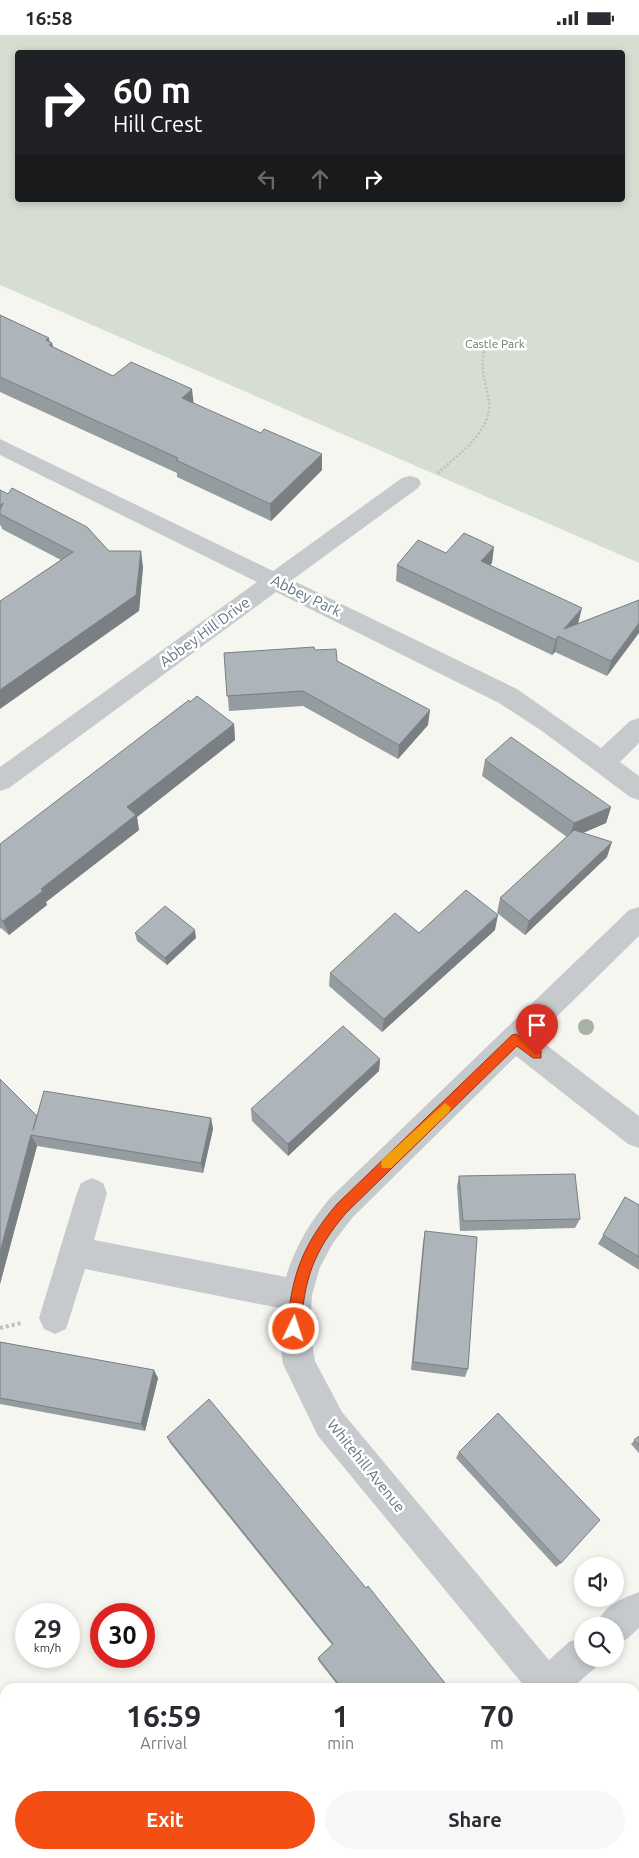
<!DOCTYPE html>
<style>
:root{--surface:#fff;--page:#f7f7f7;--text:#2b2b33;--muted:#7c7c81;--accent:#f34e14}
body{margin:0;font-family:Ubuntu,sans-serif;background:var(--page);color:var(--text);height:100vh;display:flex;flex-direction:column;font-size:19px;white-space:nowrap}
*{box-sizing:border-box;margin:0}
p{font-size:16px;color:var(--muted)}
.icon{flex:none;width:28px;height:28px;fill:none;stroke:currentColor;stroke-width:2;stroke-linecap:round;stroke-linejoin:round}
.map{position:relative;flex:1;overflow:hidden}
.details{position:absolute;left:0px;top:1648px;width:640px;height:176px;display:flex;flex-direction:column;background:var(--surface);border-radius:15px 15px 0 0;box-shadow:0 2px 8px #0003}
.details>*{flex:none}
.banner{position:absolute;left:15px;top:15px;width:610px;height:152px;border-radius:5px;box-shadow:0 2px 8px #0003;background:#202124;color:#fff;overflow:hidden}
.buttons{position:absolute;left:574px;top:1522px;display:grid;gap:10px}
.buttons a{display:grid;place-items:center;width:50px;height:50px;border-radius:50%;background:var(--surface);box-shadow:0 2px 8px #0003;font-size:25px}
.speed{position:absolute;left:15px;top:1568px;display:flex;gap:10px;font-size:25px;font-weight:700;text-align:center}
.speed>*{display:grid;place-content:center;width:65px;height:65px;border-radius:50%;background:var(--surface);box-shadow:0 2px 8px #0003;line-height:1}
.speed small{font-size:12px;font-weight:400}
.speed .limit{border:8px solid #d22;background:#fff;color:#111}
.pin{position:absolute;display:grid;place-items:center;width:42px;height:42px;color:#fff;margin:-51px -21px;border-radius:50% 50% 50% 0;rotate:-45deg;box-shadow:0 0 5px #0007}
.pin .icon{rotate:45deg}
.me{position:absolute;width:55px;margin:-28px;rotate:4deg;stroke-linejoin:round;filter:drop-shadow(0 0 4px #0008)}
.turn{display:flex;align-items:center;gap:18px;height:105px;padding:0 15px;font-size:22px}
.turn .icon{width:65px;height:65px;stroke-width:2.5}
.turn b{display:block;font-size:35px;line-height:42px}
.lanes{display:flex;align-items:center;height:48px;padding:0 15px;background:#0003;justify-content:center;gap:25px;direction:ltr}
.lanes .off{opacity:.35}
.eta{display:flex;justify-content:space-evenly;align-items:center;height:85px;text-align:center}
.eta b{font-size:30px;font-weight:700;line-height:35px}
.primary-button{display:flex;gap:10px;margin-top:auto;padding:10px 15px}
.primary-button a{flex:1;height:58px;border-radius:30px;background:var(--accent);color:#fff;font-size:20px;font-weight:700;line-height:58px;text-align:center}
.primary-button a+a{background:var(--page);color:var(--text)}
.status{display:flex;justify-content:space-between;align-items:center;height:35px;padding:0 25px;background:var(--surface);direction:ltr}
.status svg{height:14px;fill:currentColor}
.map>svg:first-child{display:block}
</style>
<div class="status"><b>16:58</b><svg viewBox="0 0 49 12"><path d="M0 12V9h3v3zM5 12V6h3v6zM10 12V3h3v9zM15 12V0h3v12zM26 1h20v11H26zM47 4h2v5h-2z"/></svg></div>
<div class="map">
<svg width="639" height="1823" viewBox="0 0 639 1823">
<rect width="100%" height="100%" fill="#f6f6f1"/>
<path fill="#d6ded2" fill-rule="evenodd" d="M0,0H639V528L0,250ZM18,18H622V165H18Z"/>
<g fill="none" stroke-linecap="round" stroke-linejoin="round">
<path stroke="#bec0c2" stroke-width="2" stroke-dasharray="2 2" stroke-linecap="butt" d="M484,318L485,312"/>
<path stroke="#bec0c2" stroke-width="2.5" stroke-dasharray="2 2" stroke-linecap="butt" d="M438,438C457,420 492,397 489,367C486,347 480,338 484,317"/>
<path stroke="#bec0c2" stroke-width="4" stroke-dasharray="3 3" stroke-linecap="butt" d="M0,1293L21,1288"/>
<path fill="#c7cacd" fill-rule="evenodd" d="M0,404L273,536L402,443L410,441L418,443L421,448L418,453L292,545L517,654L601,713L630,686L639,683V708L620,727L639,741V765L630,762L542,696L499,668L276,557L9,753L0,756V732L257,547L0,420Z
M639,872V901L536,1002L639,1081V1113L628,1109L516,1021L352,1183L333,1208L320,1232L312,1260L310,1294L315,1326L342,1377L549,1625L569,1607L582,1602V1624H599L595,1633L573,1652H525L318,1401L283,1329L278,1294L279,1273L85,1234L66,1294L55,1299L44,1294L39,1283L77,1158L81,1148L92,1143L103,1148L107,1158L94,1205L286,1242C295,1212 310,1187 330,1163L629,875Z
M639,1557V1593L627,1604L615,1609V1591H596C604,1570 619,1565 639,1557Z
M635,1753L639,1755V1797L635,1796Z"/>
</g>
<circle fill="#a7b3a2" cx="586" cy="992" r="8"/>
<path fill="#959ca0" d="M0,280L49,303V306L52,308L53,312L113,341L194,368L322,435L271,486L177,442V438L0,357Z
M0,455L109,516L143,532L139,576L0,567L61,525L2,494L1,490L0,491Z
M446,518L492,528L490,530L578,589L639,565L607,641L555,617L552,620L396,546L397,530Z
M315,615L337,626L428,690L398,724L303,671L229,676L224,618Z
M234,689L235,705L137,782L139,795L46,867L47,870L9,900L1,893L0,894V809Z
M485,725L611,772L606,788L583,798L607,822L525,900L497,878L500,863L567,802L482,741Z
M495,895L382,997L329,951L330,938L419,898Z
M135,898L196,903L167,930L137,906Z
M380,1024L379,1036L288,1121L252,1086L251,1074Z
M0,1044L37,1081L211,1083L213,1094L203,1138L37,1111L0,1249Z
M459,1141L580,1184L575,1193L460,1196L457,1151Z
M625,1162L639,1170V1235L598,1209Z
M425,1196L468,1334L465,1342L411,1335L423,1207Z
M0,1307L158,1343L145,1396L0,1369Z
M639,1401V1418L631,1409Z
M167,1402L448,1652H339L318,1625V1623L332,1610L170,1408Z
M459,1417L561,1528L556,1532L456,1423Z
M495,1819H571L574,1823H498Z"/>
<path fill="#797f82" d="M49,303L50,310L52,308L56,325L46,305Z
M192,354L194,371L182,363Z
M322,419V435L271,486L270,469Z
M494,512L492,528L479,542L481,526Z
M141,516L143,532L139,576L0,674V655Z
M582,573L578,589L564,594Z
M639,588V598L607,641L611,626Z
M558,601L555,617L552,620L556,605Z
M430,675L428,690L398,724L399,710Z
M234,689L235,705L137,782L139,795L46,867L47,870L9,900L3,886L41,854L127,772Z
M611,772L606,788L569,804L574,788Z
M612,807L607,822L525,900L529,886Z
M498,880L495,895L382,997L384,984Z
M195,895L196,903L167,930L165,923Z
M380,1024L379,1036L288,1121V1109Z
M211,1083L213,1094L203,1138L201,1128Z
M31,1100L37,1111L0,1249V1217Z
M154,1335L158,1343L145,1396L141,1389Z
M115,1819H123L127,1823H119Z"/>
<path fill="#adb5ba" stroke="#797f82" d="M0,280L49,303L46,305L52,308L49,310L113,341L131,327L192,354L182,363L261,398L264,394L322,419L270,469L176,425L178,423L0,342Z
M12,453L87,492L109,516H141L136,560L0,655V566L73,517L0,479V475L3,468L0,471V455L8,459Z
M464,498L494,512L481,526L582,573L564,594L639,565V588L611,626L558,601L556,605L397,530L418,505L446,518Z
M314,612L315,615L336,614L337,626L430,675L399,710L303,656L227,661L224,618Z
M197,661L234,689L127,772L136,780L41,854L43,856L3,886L0,883V809L189,665L190,667Z
M511,702L611,772L574,788L485,725Z
M574,795L612,807L529,886L500,863Z
M466,855L498,880L384,984L330,938L395,878L419,898Z
M165,871L195,895L165,923L135,898Z
M343,991L380,1024L288,1109L251,1074Z
M0,1044L37,1081L33,1095L44,1056L211,1083L201,1128L31,1100L0,1217Z
M575,1139L580,1184L463,1186L459,1141Z
M625,1162L639,1170V1222L603,1200Z
M425,1196L477,1202L468,1334L413,1327Z
M0,1307L154,1335L141,1389L0,1363Z
M209,1364L366,1553L368,1551L448,1652H341L318,1623L333,1609L167,1402Z
M498,1378L600,1485L561,1528L459,1417Z
M639,1401V1410L634,1405Z
M5,1704V1793L0,1788V1710Z
M30,1819H115L119,1823H34Z
M498,1819H571L574,1823H501Z"/>
<path fill="#f34e14" stroke="#9e330d" d="M516,999L541,1016V1023H533L517,1011L346,1178C313,1217 304,1244 301,1294L299,1299L294,1301L289,1299L287,1294C291,1242 302,1210 337,1169L512,1000Z"/>
<path fill="#f59e0b" d="M445,1068L451,1073L449,1077L391,1133H382L381,1129L382,1125Z"/>
<g text-anchor="middle" stroke-width="5" stroke-linejoin="round" paint-order="stroke">
<g font-size="12" fill="#667c61" stroke="#fff">
<text x="495" y="313">Castle Park</text>
</g>
<g font-size="15" fill="#627585" stroke="#fff">
<text transform="translate(306 561) rotate(26)" y="5">Abbey Park</text>
<text transform="translate(205 597) rotate(-36)" y="5">Abbey Hill Drive</text>
<text transform="translate(366 1431) rotate(51)" y="5">Whitehill Avenue</text>
</g>
</g>
</svg>
<div class="buttons">
<a><svg class="icon" aria-label="sound" viewBox="0 0 24 24"><path d="M4 9h4l5-4v14l-5-4H4zM17 9q2 3 0 6"/></svg></a>
<a><svg class="icon" aria-label="search" viewBox="0 0 24 24"><circle cx="10" cy="10" r="6"/><path d="M15 15l6 6"/></svg></a>
</div>
<div class="speed"><div>29<small>km/h</small></div><div class="limit">30</div></div>
<div class="pin" style="left:537px;top:1020px;background:#d93025"><svg class="icon" aria-label="arrive" viewBox="0 0 24 24"><path d="M6 21V4h12l-3 4 3 4H6"/></svg></div>
<svg class="me" style="left:294px;top:1294px" viewBox="-20 -20 40 40"><circle r="17" fill="#f34e14" stroke="#fff" stroke-width="3"/><path d="M0-11L8 9 0 5-8 9z" fill="#fff"/></svg>
<div class="banner">
<div class="turn"><svg class="icon" aria-label="right" viewBox="0 0 24 24"><path d="M7 20v-9h11M14 6l5 5-5 5"/></svg><div><b>60 m</b>Hill Crest</div></div>
<div class="lanes"><svg class="icon off" aria-label="left" viewBox="0 0 24 24"><path d="M17 20v-9H6M10 6l-5 5 5 5"/></svg><svg class="icon off" aria-label="ahead" viewBox="0 0 24 24"><path d="M12 20V5M6 11l6-6 6 6"/></svg><svg class="icon" aria-label="right" viewBox="0 0 24 24"><path d="M7 20v-9h11M14 6l5 5-5 5"/></svg></div>
</div>
<section class="details">
<div class="eta">
<div><b>16:59</b><p>Arrival</p></div>
<div><b>1</b><p>min</p></div>
<div><b>70</b><p>m</p></div>
</div>
<div class="primary-button"><a>Exit</a><a>Share</a></div>
</section>
</div>
